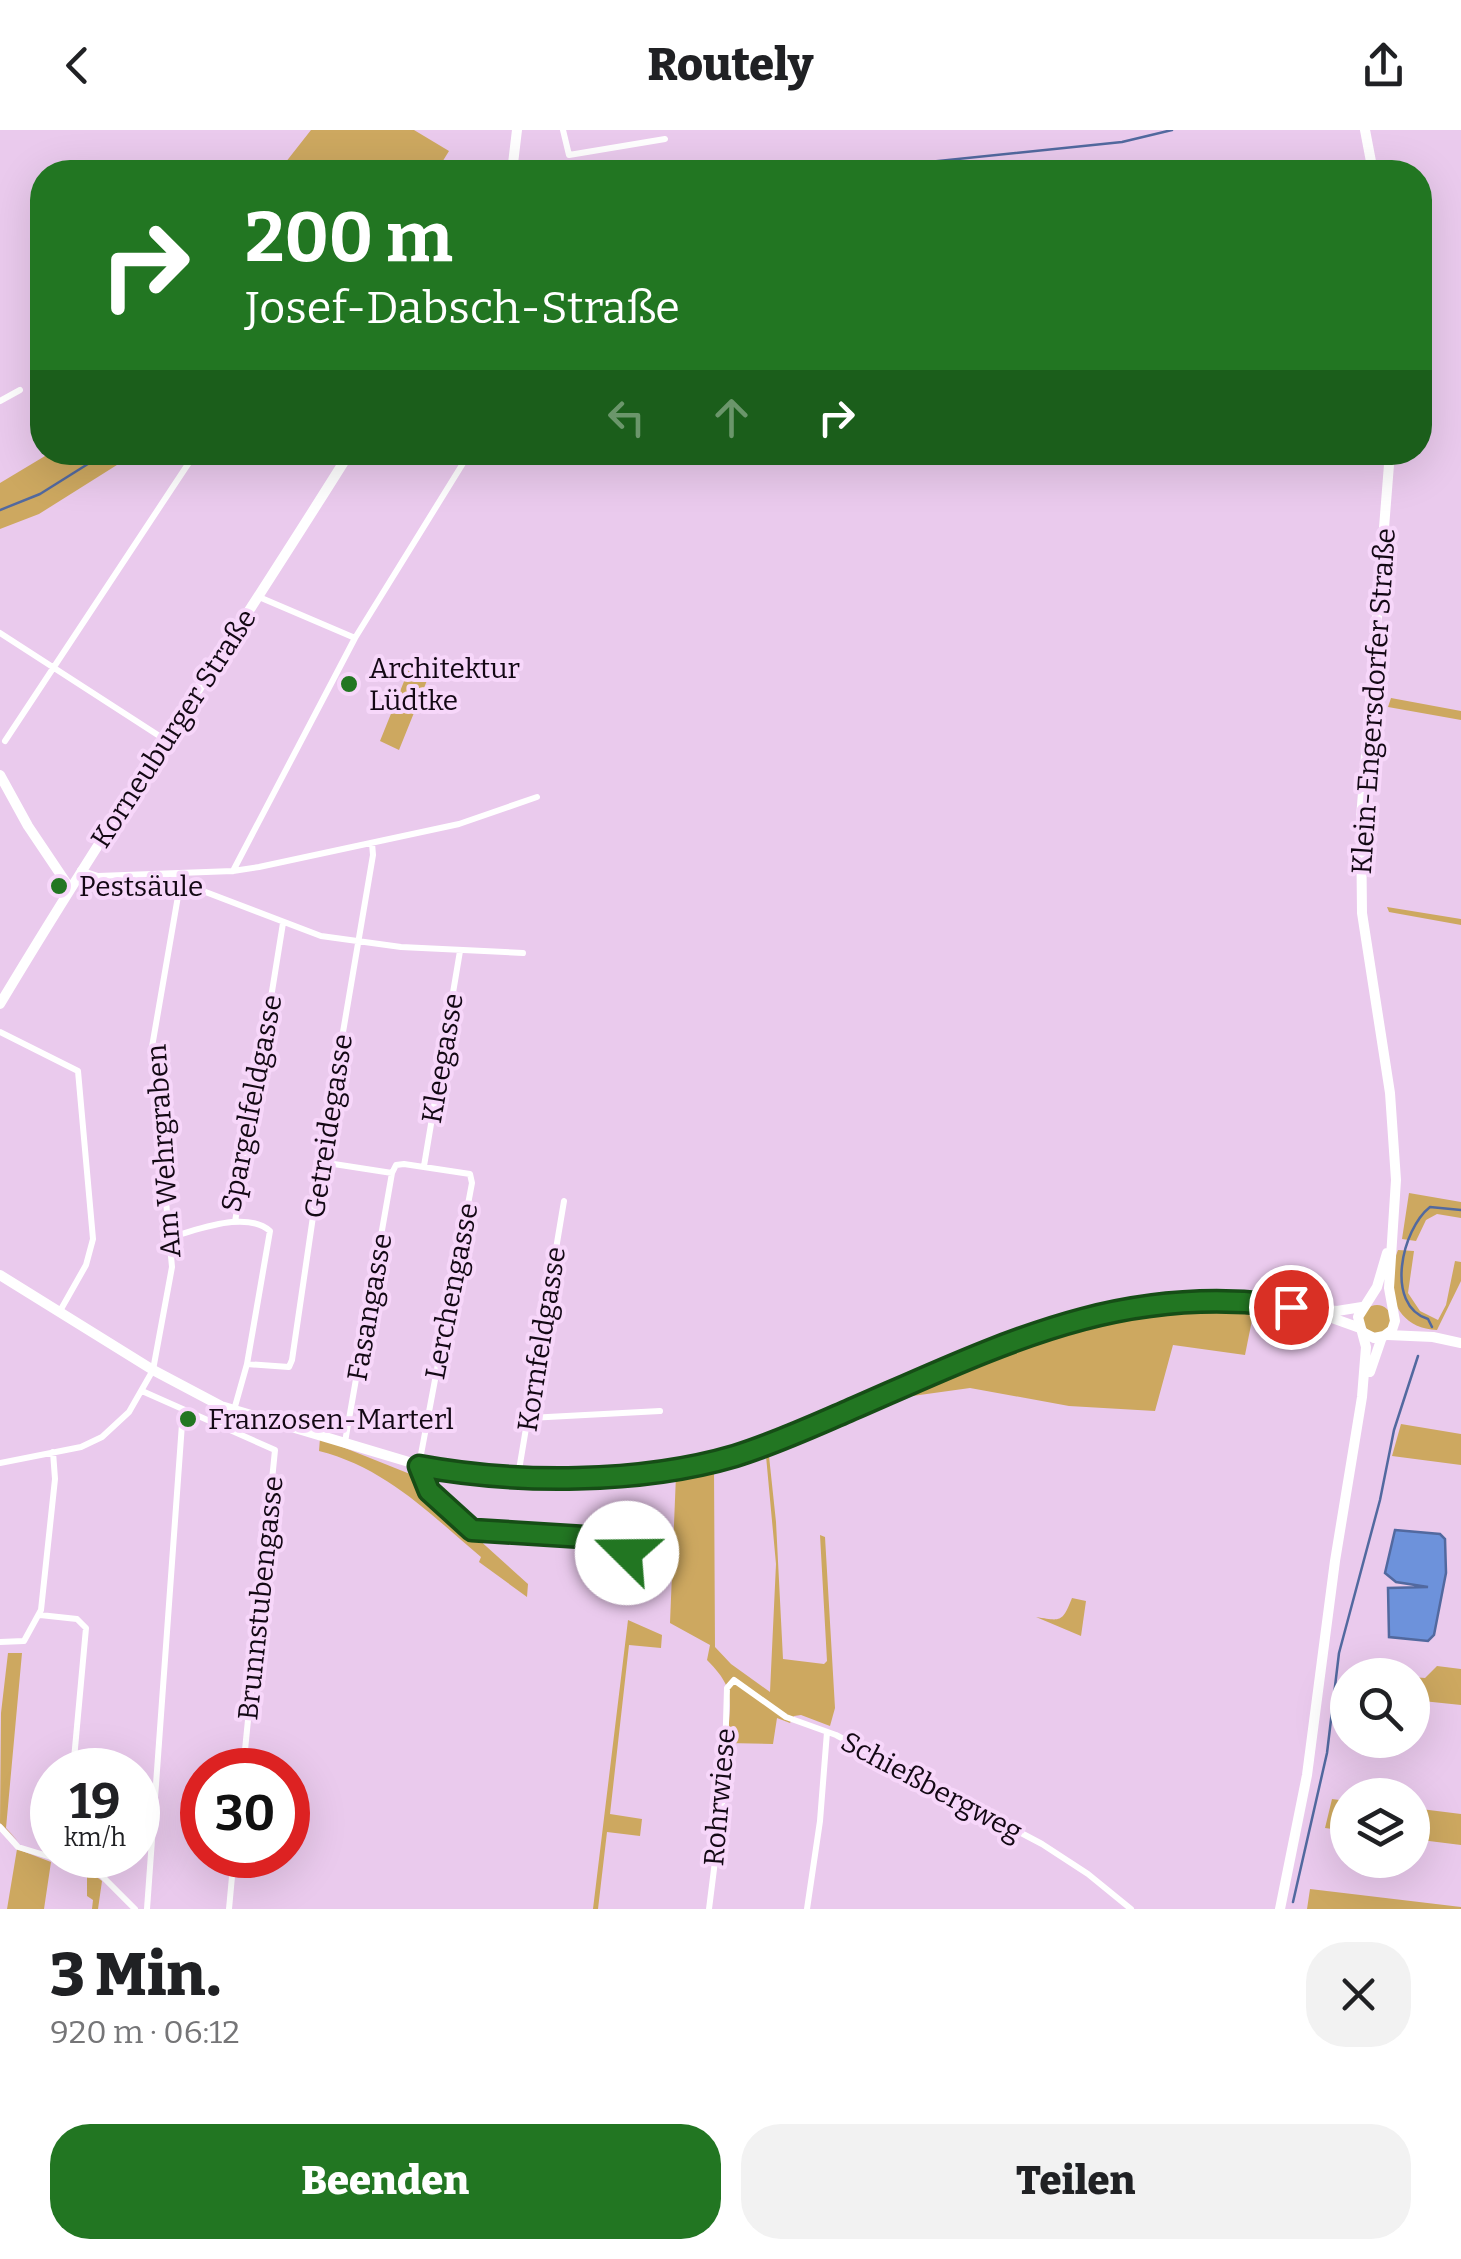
<!DOCTYPE html>
<html lang="de">
<meta charset="utf-8">
<style>
:root{--surface:#fff;--page:#f2f2f2;--text:#202124;--muted:#757577;--accent:#227622}
body{margin:0;font-family:Bitter,serif;background:var(--page);color:var(--text);height:100vh;display:flex;flex-direction:column;font-size:38px;white-space:nowrap}
*{box-sizing:border-box;margin:0}
p{font-size:32px;color:var(--muted)}
.icon{flex:none;width:55px;height:55px;fill:none;stroke:currentColor;stroke-width:2;stroke-linecap:round;stroke-linejoin:round}
.map{position:relative;height:1779px;overflow:hidden}
.details{display:flex;flex-direction:column;background:var(--surface);flex:1}
.details>*{flex:none}
.top-card{position:absolute;left:30px;top:30px;width:1402px;height:305px;border-radius:40px;box-shadow:0 10px 40px #0002;background:#227622;color:#fff;overflow:hidden}
.fabs{position:absolute;left:1330px;top:1528px;display:grid;gap:20px}
.fabs a{display:grid;place-items:center;width:100px;height:100px;border-radius:50%;background:var(--surface);box-shadow:0 10px 40px #0002;font-size:50px}
.speed{position:absolute;left:30px;top:1618px;display:flex;gap:20px;font-size:50px;font-weight:700;text-align:center}
.speed>*{display:grid;place-content:center;width:130px;height:130px;border-radius:50%;background:var(--surface);box-shadow:0 10px 40px #0002;line-height:1}
.speed small{font-size:25px;font-weight:400}
.speed .limit{border:15px solid #d22;background:#fff;color:#111}
.pin{position:absolute;display:grid;place-items:center;width:85px;height:85px;color:#fff;margin:-42px;border:5px solid #fff;border-radius:50%;box-shadow:0 2px 10px #0007}
.me{position:absolute;width:110px;margin:-55px;rotate:292deg;stroke-linejoin:round;filter:drop-shadow(0 0 8px #0008)}
.turn{display:flex;align-items:center;gap:35px;height:210px;padding:0 50px;font-size:45px}
.turn .icon{width:130px;height:130px;stroke-width:2.5}
.turn b{display:block;font-size:70px;line-height:85px}
.lanes{display:flex;align-items:center;height:95px;padding:0 50px;background:#0003;justify-content:center;gap:50px;direction:ltr}
.lanes .off{opacity:.35}
.round{display:grid;place-items:center;flex:none;width:105px;height:105px;border-radius:40px;background:var(--page)}
.summary{display:flex;align-items:center;justify-content:space-between;height:170px;padding:0 50px}
h1{font-size:60px;font-weight:800;line-height:75px}
.primary-button{display:flex;gap:20px;margin-top:auto;padding:20px 50px}
.primary-button a{flex:1;height:115px;border-radius:40px;background:var(--accent);color:#fff;font-size:40px;font-weight:800;line-height:115px;text-align:center}
.primary-button a+a{background:var(--page);color:var(--text)}
header{display:flex;justify-content:space-between;align-items:center;height:130px;padding:0 50px;background:var(--surface);font-size:45px;font-weight:800}
.map>svg:first-child{display:block}
</style>
<header><svg class="icon" aria-label="back" viewBox="0 0 24 24"><path d="M15 5l-7 7 7 7"/></svg>Routely<svg class="icon" aria-label="share" viewBox="0 0 24 24"><path d="M12 15V3M7 8l5-5 5 5M5 13v7h14v-7"/></svg></header>
<div class="map">
<svg width="1461" height="1779" viewBox="0 0 1461 1779">
<rect width="100%" height="100%" fill="#eacaed"/>
<path fill="#cda860" d="M311,0H414L449,21L436,42H278Z
M50,323H136L39,384L0,399V353Z
M409,539L428,548L399,620L380,611Z
M1391,568L1461,581V590L1388,577Z
M1387,777L1461,789V795L1389,782Z
M1409,1063L1461,1072V1088L1437,1084L1426,1090L1416,1111L1402,1109Z
M1398,1120L1414,1121L1408,1163L1420,1181L1438,1190L1446,1175L1455,1131L1461,1132V1151L1437,1200C1393,1198 1383,1156 1398,1120Z
M1363 1189a14 14 0 1 1 28 0a14 14 0 1 1-28 0Z
M1183,1180H1254L1245,1225L1173,1215L1155,1281L1069,1276L970,1258L898,1268L1043,1207L1119,1188Z
M1401,1294L1461,1304V1335L1392,1326Z
M320,1308L415,1346L425,1361L528,1454L527,1467L479,1432L481,1427C430,1384 386,1338 319,1321Z
M766,1326H769L776,1392L783,1529L824,1534L827,1531L820,1405L825,1407L835,1578L830,1596L801,1585L794,1586L790,1593L777,1588L773,1614L728,1613C729,1571 738,1561 707,1530L710,1515L670,1493L676,1345L714,1340L715,1517L731,1534L770,1562L776,1434Z
M1072,1468L1086,1471L1081,1506L1036,1487C1061,1491 1062,1493 1072,1468Z
M628,1490L662,1505L661,1518L629,1515L610,1684L642,1689L640,1706L607,1702L598,1779H593Z
M8,1523H22L6,1698L18,1711L0,1693L1,1583Z
M1437,1536L1461,1539V1575L1413,1570V1547L1425,1548Z
M1332,1669L1347,1671V1701L1325,1698Z
M1413,1678L1461,1684V1715L1413,1709Z
M17,1719L51,1732L44,1779H7Z
M72,1737L94,1745L102,1751L98,1779H92L93,1770L87,1766V1744Z
M1310,1759L1461,1777V1779H1307Z"/>
<path fill="#6d92db" stroke="#52699f" stroke-width="2.5" d="M1395,1400L1440,1404L1445,1409L1446,1443L1434,1505L1428,1511L1389,1507L1388,1458L1428,1457L1396,1452L1385,1443Z"/>
<g fill="none" stroke-linecap="round" stroke-linejoin="round">
<path stroke="#52699f" stroke-width="2.5" d="M832,42L1122,12L1172,0
M0,380L40,364L107,322
M1432,1197L1428,1189C1384,1175 1402,1099 1430,1077L1461,1080
M1293,1772L1327,1623L1339,1523L1380,1370L1394,1300L1418,1226"/>
<path stroke="#fff" stroke-width="6" d="M563,0L569,25L665,9
M0,271L20,260
M259,467L355,508
M0,503L164,609
M5,611L196,322
M80,740L98,746L233,741L259,737L459,694L537,667
M233,741L355,508L470,322
M182,753L321,806L401,817L523,823
M0,902L78,941L93,1109L86,1135L60,1181
M321,1032L392,1043L396,1035L404,1034L470,1044L472,1053L419,1335L429,1361L472,1399L620,1410L627,1423L623,1466
M424,1036L460,821
M235,1092L283,793
M170,1107C199,1100 245,1080 270,1101L247,1234L234,1280
M247,1234L289,1237L292,1230L321,1032L373,725L372,713
M142,1261L275,1320L243,1640
M529,1288L660,1281
M345,1312L392,1043
M0,1333L81,1317L102,1307L129,1282L153,1240L172,1137L152,917L182,743
M518,1346L564,1071
M40,1485L77,1489L86,1498L73,1640
M0,1512L24,1511L41,1480L55,1349L53,1322
M0,1697L18,1717L97,1741L135,1779
M147,1779L183,1280
M229,1779L234,1725
M709,1779L724,1659L727,1558L734,1550L786,1587L836,1605L1042,1714L1088,1744L1131,1779
M807,1779L820,1691L827,1602"/>
<path stroke="#fff" stroke-width="10" d="M1365,0L1373,42
M512,42L517,0
M0,645L28,696L69,757
M0,874C112,687 234,508 350,322
M0,1145L153,1240L221,1276L419,1335L461,1343L517,1346L630,1343L687,1337L733,1326L780,1310L1020,1208L1113,1180L1201,1171L1253,1172L1337,1181L1362,1177
M1321,1184L1360,1198
M1364,1203L1374,1208L1384,1206L1392,1200L1395,1191L1389,1158L1396,1050L1390,963L1362,783L1361,688L1390,322
M1388,1205L1433,1207L1461,1213
M1370,1242L1382,1207
M1280,1779L1307,1645L1335,1431L1362,1267L1366,1217L1358,1187L1377,1157L1387,1123"/>
</g>
<g fill="none" stroke-linecap="round" stroke-linejoin="round">
<defs>
<path id="route" d="M627,1423L624,1412L616,1409L472,1400L429,1361L419,1336C516,1354 640,1354 735,1326C774,1314 811,1297 848,1281C998,1216 1122,1151 1291,1177"/>
</defs>
<use href="#route" stroke="#164d16" stroke-width="25"/>
<use href="#route" stroke="#227622" stroke-width="18"/>
</g>
<g fill="#227622" stroke="#f7d7fa" stroke-width="4">
<circle cx="349" cy="554" r="10"/>
<circle cx="59" cy="756" r="10"/>
<circle cx="188" cy="1289" r="10"/>
</g>
<g text-anchor="middle" stroke-width="8" stroke-linejoin="round" paint-order="stroke">
<g font-size="28" fill="#130814" stroke="#f7d7fa" text-anchor="start">
<text x="369" y="548">Architektur<tspan x="369" dy="32">Lüdtke</tspan></text>
<text x="79" y="766">Pestsäule</text>
<text x="208" y="1299">Franzosen-Marterl</text>
</g>
<g font-size="28" fill="#130814" stroke="#f7d7fa">
<text transform="translate(1373 571) rotate(-86)" y="10">Klein-Engersdorfer Straße</text>
<text transform="translate(173 598) rotate(-57)" y="10">Korneuburger Straße</text>
<text transform="translate(442 928) rotate(-80)" y="10">Kleegasse</text>
<text transform="translate(251 973) rotate(-79)" y="10">Spargelfeldgasse</text>
<text transform="translate(328 996) rotate(-81)" y="10">Getreidegasse</text>
<text transform="translate(163 1021) rotate(-94)" y="10">Am Wehrgraben</text>
<text transform="translate(451 1161) rotate(-79)" y="10">Lerchengasse</text>
<text transform="translate(369 1177) rotate(-80)" y="10">Fasangasse</text>
<text transform="translate(541 1209) rotate(-81)" y="10">Kornfeldgasse</text>
<text transform="translate(260 1468) rotate(-84)" y="10">Brunnstubengasse</text>
<text transform="translate(932 1656) rotate(28)" y="10">Schießbergweg</text>
<text transform="translate(719 1667) rotate(-85)" y="10">Rohrwiese</text>
</g>
</g>
</svg>
<div class="fabs">
<a><svg class="icon" aria-label="search" viewBox="0 0 24 24"><circle cx="10" cy="10" r="6"/><path d="M15 15l6 6"/></svg></a>
<a><svg class="icon" aria-label="layers" viewBox="0 0 24 24"><path d="M12 4l9 5-9 5-9-5zM3 14l9 5 9-5"/></svg></a>
</div>
<div class="speed"><div>19<small>km/h</small></div><div class="limit">30</div></div>
<div class="pin" style="left:1291px;top:1177px;background:#d93025"><svg class="icon" aria-label="arrive" viewBox="0 0 24 24"><path d="M6 21V4h12l-3 4 3 4H6"/></svg></div>
<svg class="me" style="left:627px;top:1423px" viewBox="-20 -20 40 40"><circle r="19" fill="#fff"/><path d="M0-13L10 11 0 6-10 11z" fill="#227622"/></svg>
<div class="top-card">
<div class="turn"><svg class="icon" aria-label="right" viewBox="0 0 24 24"><path d="M7 20v-9h11M14 6l5 5-5 5"/></svg><div><b>200 m</b>Josef-Dabsch-Straße</div></div>
<div class="lanes"><svg class="icon off" aria-label="left" viewBox="0 0 24 24"><path d="M17 20v-9H6M10 6l-5 5 5 5"/></svg><svg class="icon off" aria-label="ahead" viewBox="0 0 24 24"><path d="M12 20V5M6 11l6-6 6 6"/></svg><svg class="icon" aria-label="right" viewBox="0 0 24 24"><path d="M7 20v-9h11M14 6l5 5-5 5"/></svg></div>
</div>
</div>
<section class="details">
<div class="summary"><div><h1>3 Min.</h1><p>920 m · 06:12</p></div><a class="round"><svg class="icon" aria-label="close" viewBox="0 0 24 24"><path d="M6 6l12 12M18 6L6 18"/></svg></a></div>
<div class="primary-button"><a>Beenden</a><a>Teilen</a></div>
</section>
